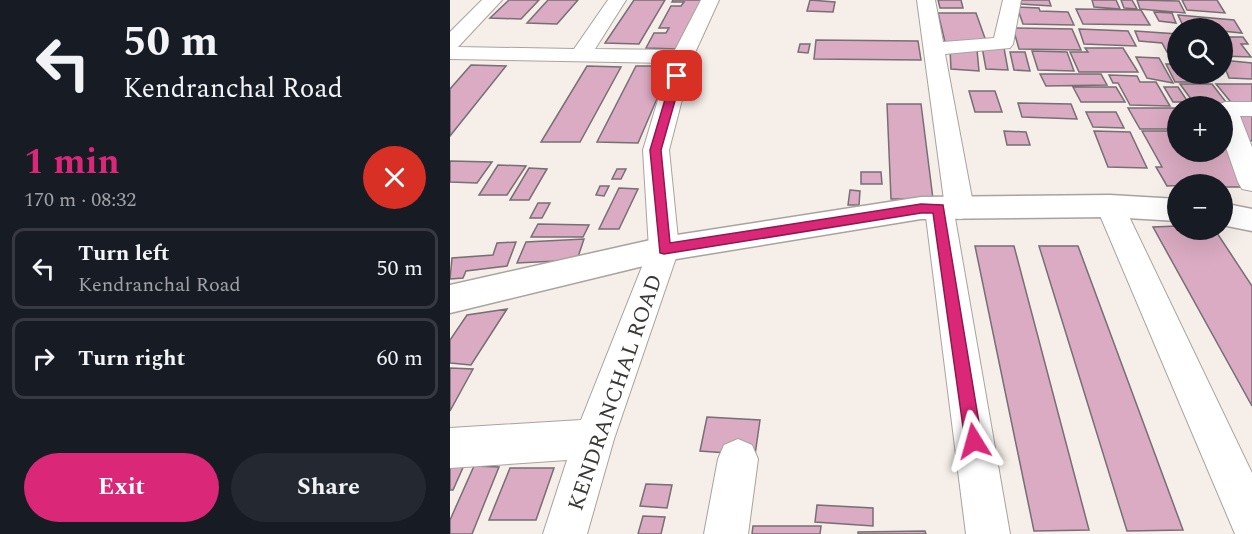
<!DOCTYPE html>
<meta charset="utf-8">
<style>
:root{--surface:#171b24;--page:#242831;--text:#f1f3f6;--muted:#9ea1a6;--line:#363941;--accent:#db2777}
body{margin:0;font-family:Spectral,serif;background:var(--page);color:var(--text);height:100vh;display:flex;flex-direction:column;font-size:22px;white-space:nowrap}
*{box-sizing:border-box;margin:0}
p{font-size:20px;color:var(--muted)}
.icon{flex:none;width:33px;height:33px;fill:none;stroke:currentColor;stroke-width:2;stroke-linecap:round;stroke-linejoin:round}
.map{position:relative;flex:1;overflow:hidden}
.side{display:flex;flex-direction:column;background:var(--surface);width:450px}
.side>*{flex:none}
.banner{background:#171b24;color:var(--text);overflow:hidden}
.tools{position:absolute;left:717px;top:18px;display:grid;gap:12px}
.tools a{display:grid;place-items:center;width:66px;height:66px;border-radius:50%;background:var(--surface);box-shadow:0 6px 24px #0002;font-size:30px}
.pin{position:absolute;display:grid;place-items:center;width:51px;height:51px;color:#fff;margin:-26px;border-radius:12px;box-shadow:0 3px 9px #0006}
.me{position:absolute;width:66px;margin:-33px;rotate:352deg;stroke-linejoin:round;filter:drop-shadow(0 0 4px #0008)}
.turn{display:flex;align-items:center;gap:21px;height:126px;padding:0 24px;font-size:27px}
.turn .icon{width:78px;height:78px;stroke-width:2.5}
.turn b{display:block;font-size:42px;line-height:51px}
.round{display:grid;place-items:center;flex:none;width:63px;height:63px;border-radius:32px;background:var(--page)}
.overview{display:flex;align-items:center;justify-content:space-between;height:102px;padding:0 24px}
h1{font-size:36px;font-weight:700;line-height:45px;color:var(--accent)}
.action{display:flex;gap:12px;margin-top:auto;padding:12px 24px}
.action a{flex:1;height:69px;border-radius:36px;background:var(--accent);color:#fff;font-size:24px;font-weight:700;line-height:69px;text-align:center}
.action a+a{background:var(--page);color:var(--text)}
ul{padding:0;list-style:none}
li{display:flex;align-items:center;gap:18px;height:81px;margin:0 12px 9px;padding:0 12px;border:3px solid var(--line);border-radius:12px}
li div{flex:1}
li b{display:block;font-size:22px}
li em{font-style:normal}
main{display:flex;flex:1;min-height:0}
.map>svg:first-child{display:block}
</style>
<main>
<section class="side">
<div class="banner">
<div class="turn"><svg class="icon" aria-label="left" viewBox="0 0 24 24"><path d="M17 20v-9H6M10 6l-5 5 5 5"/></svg><div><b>50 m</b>Kendranchal Road</div></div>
</div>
<div class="overview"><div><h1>1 min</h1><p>170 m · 08:32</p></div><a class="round" style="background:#d93025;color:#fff"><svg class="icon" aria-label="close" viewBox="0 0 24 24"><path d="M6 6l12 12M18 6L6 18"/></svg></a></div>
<ul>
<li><svg class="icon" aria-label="left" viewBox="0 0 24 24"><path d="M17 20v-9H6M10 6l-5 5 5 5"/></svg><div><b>Turn left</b><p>Kendranchal Road</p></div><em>50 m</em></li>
<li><svg class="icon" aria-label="right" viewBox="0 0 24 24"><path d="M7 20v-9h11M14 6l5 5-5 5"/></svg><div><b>Turn right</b></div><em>60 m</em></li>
</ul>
<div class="action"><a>Exit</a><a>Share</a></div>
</section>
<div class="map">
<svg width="802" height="534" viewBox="0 0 802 534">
<rect width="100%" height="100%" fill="#f5eee9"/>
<path fill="#daabc2" stroke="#766f73" stroke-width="1.5" d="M59,0H89L71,19L40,18Z
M98,0H128L107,24L77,23Z
M184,0H215L189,44L155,43Z
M223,0H253L228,49L196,48L204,33H216L219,28H209L221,6H231L234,2H222Z
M360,0L385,2L383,12L357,11Z
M488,0H511L513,8H490Z
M571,0H599L601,6L571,4Z
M642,0H666L670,9L644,7Z
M671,0H682L687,9L674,8Z
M687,0L729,1L735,13L690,9Z
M732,0H767L775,13L737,10Z
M567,7L589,8L590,11L618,12L624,25L573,24Z
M626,9L691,10L700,25L633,24Z
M704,12L722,13L726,23L709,21Z
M488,13H526L536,41L495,42Z
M728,15L784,20L792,33L772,31V28H734Z
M563,28L622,29L631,50L569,49Z
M629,29L678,31L686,46L634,44Z
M685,31L728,34V53L717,52L712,43L689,41Z
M772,37H793L798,44H791L801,57L772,56Z
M366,40L468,41L471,60L364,59Z
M350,44H360L358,53L348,52Z
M532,47L554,48L558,70L536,69Z
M635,48H673L688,72H629L620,52H638Z
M500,49L527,50L529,71L501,69Z
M582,51L617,52L624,71L588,70Z
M560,52H575L580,71L564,70Z
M686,57L709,58L723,83L697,78Z
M772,60L802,63V79L779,78Z
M716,64H728V74H736L741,82H725Z
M21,65L56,66L0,136V89Z
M137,66L171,67L130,142H91Z
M186,66H221L188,143L147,142Z
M590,74H651L657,85L596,86Z
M659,75L687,76L690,82H706L720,106L680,105L668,83H663Z
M730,84H762L779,106H746Z
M766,84H802V106H784Z
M623,87H666L675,102H631Z
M714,87H728L738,102H723Z
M519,91H545L552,112H525Z
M568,103L621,104L627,119L572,117Z
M437,104H471L483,199H441Z
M678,108H728V140L721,129H690Z
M636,112H666L674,128L643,127Z
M780,112L802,113V141L791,139Z
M554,131L576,132L580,145H557Z
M644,131L680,132L697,168L658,167Z
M692,131H721L728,142V152H772V148H782L800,187H772V184L717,186L706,167H712Z
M0,161L42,162L27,183L0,182Z
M48,165L76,166L57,195H29Z
M79,168L97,169L79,200H60Z
M167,169H176L171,179H162Z
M411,172H431L432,184H411Z
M150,186H159L154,196L146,195Z
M169,188L188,189L169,229H149Z
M400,190L410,191L409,205H398Z
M88,203H100L92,218H80Z
M88,224L139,225L133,237H81Z
M728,226V230H765L802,286V406L703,227Z
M134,239L127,260L67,263L76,242Z
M66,242L57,266L16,271L13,278L0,279L2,258L43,255L47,243Z
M525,246H564L639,530L584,531Z
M589,246H628L733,530L677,531Z
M57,309L21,365L0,363V340L17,315Z
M0,368L23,369L0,411Z
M257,417L310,420L305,455L250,451Z
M0,463H15L3,490H0Z
M24,466L49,467L22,534H0V520Z
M60,468H104L86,520H39Z
M196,484L222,485L217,508L190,506Z
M367,505L423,508V526L365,522Z
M193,516L215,517L211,534H188Z
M303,526H371L370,534H302Z
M475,531L476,534H408V532Z"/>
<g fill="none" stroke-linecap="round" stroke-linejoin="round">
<defs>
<path id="street" d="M32,0H52L8,47L124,49L158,0H176L145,49L225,50L251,0H269L243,57L219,150L229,249L164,439L137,534H93L117,460L0,468V428L131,420L199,249L193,150L219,63L0,59V32Z
M467,0H485L493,42L544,38L553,0H571L563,44L560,48L495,54L524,209L520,216L510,219L505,218L560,534H516L475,209L479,202L489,199L494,200Z
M775,102H802V116H790L802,147V191L792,189L788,182L772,136V106H765Z
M660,196L670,199L674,206L802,473V534H785L646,206L650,199Z
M288,439L302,445L308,459L298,534H254L268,459L274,445Z"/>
<path id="secondary" d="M660,195L728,199V221L660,217L471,219L214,261L0,313V285L214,237L471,197Z
M772,203L802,209V231L772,225Z"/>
</defs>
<use href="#street" stroke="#a9a39f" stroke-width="2"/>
<use href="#secondary" stroke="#a9a39f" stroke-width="3"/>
<use href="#street" fill="#fff" fill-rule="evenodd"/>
<use href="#secondary" fill="#fff" fill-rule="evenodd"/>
</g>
<path fill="#db2777" stroke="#8e194d" stroke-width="1.5" d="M227,73L232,76L211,150L220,243L471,204L493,205L532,441L530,447L524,450L518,447L515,441L483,213H471L214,254L210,253L200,150L222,76Z"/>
<g text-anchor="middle" stroke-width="4.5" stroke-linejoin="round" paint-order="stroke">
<g font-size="22" fill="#3a3836" stroke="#fff">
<text transform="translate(164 392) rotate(-71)" y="8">KENDRANCHAL ROAD</text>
</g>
</g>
</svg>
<div class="tools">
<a><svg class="icon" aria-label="search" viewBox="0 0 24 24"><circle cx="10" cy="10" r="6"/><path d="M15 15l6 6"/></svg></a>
<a>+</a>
<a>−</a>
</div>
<div class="pin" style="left:227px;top:76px;background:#d93025"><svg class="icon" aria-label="arrive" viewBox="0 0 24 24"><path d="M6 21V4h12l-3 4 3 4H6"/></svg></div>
<svg class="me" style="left:524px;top:441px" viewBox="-20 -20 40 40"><path d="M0-17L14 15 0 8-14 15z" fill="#db2777" stroke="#fff" stroke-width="4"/></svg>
</div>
</main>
